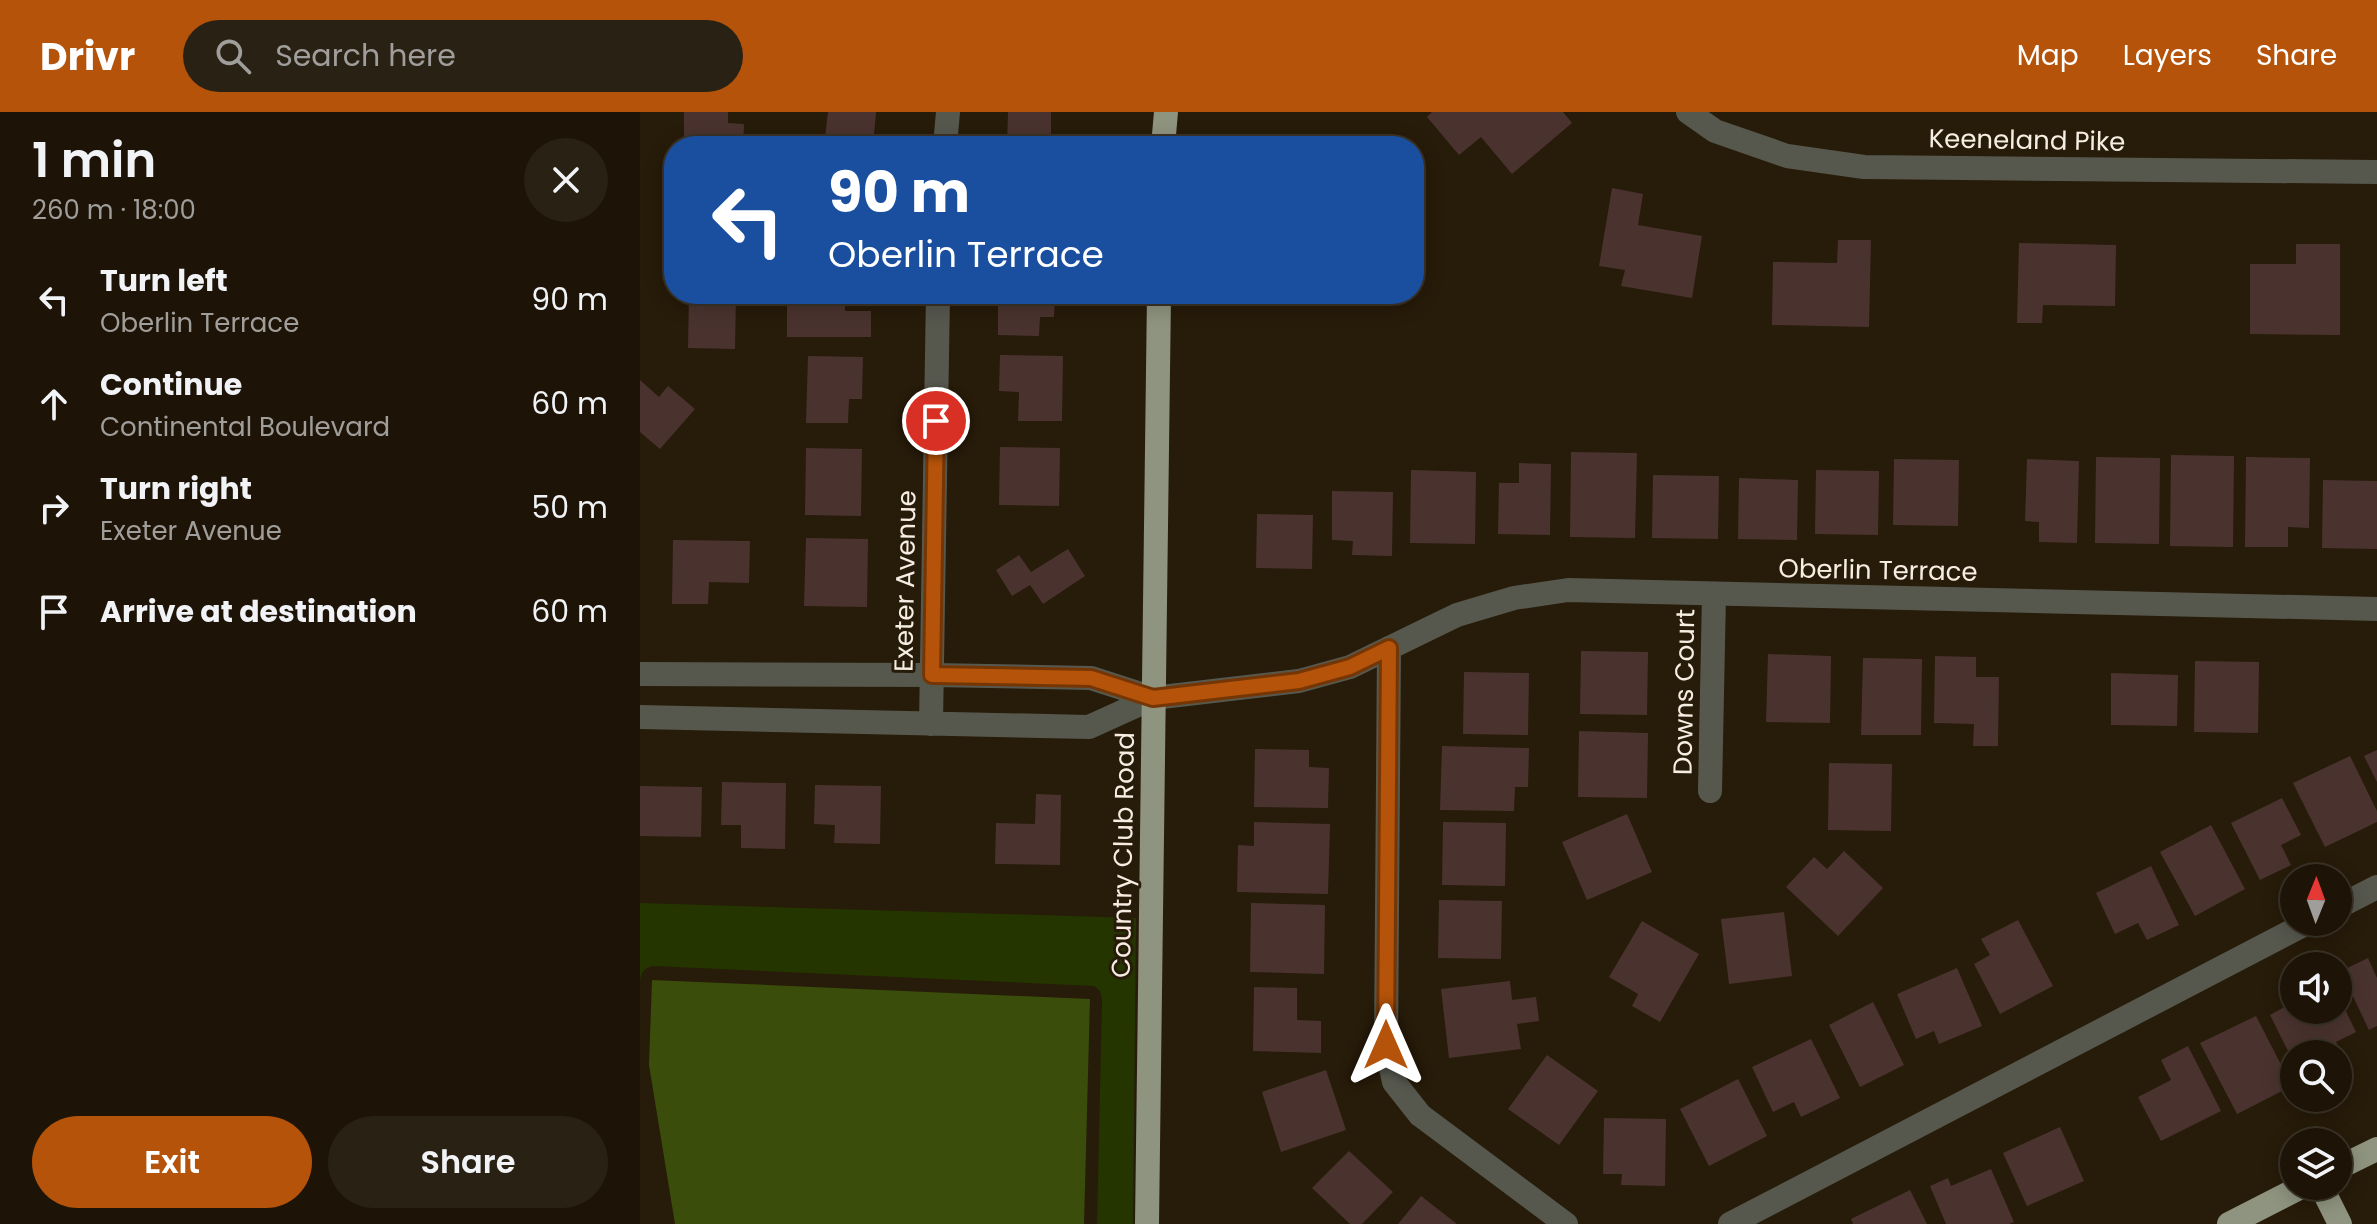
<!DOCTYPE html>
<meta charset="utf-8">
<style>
:root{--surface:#1d1407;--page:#2a2115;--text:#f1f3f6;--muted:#a09e9b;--line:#3b3328;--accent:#b45309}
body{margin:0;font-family:Poppins,sans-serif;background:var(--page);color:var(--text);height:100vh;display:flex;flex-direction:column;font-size:30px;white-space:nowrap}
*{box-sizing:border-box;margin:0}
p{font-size:26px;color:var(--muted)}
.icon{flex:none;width:44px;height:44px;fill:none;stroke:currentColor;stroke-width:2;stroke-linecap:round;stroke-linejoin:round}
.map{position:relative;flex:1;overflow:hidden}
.side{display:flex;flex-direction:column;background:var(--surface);width:640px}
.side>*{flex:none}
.guide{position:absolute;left:24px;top:24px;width:760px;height:168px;border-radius:32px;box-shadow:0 4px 20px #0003,0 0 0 2px var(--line);background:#1a4fa0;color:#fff;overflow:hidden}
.needle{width:52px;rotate:1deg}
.controls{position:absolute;left:1640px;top:752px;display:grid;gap:16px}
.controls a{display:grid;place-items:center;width:72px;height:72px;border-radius:50%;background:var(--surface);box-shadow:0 4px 20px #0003,0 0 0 2px var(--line);font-size:40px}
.pin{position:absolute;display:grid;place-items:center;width:68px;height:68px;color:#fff;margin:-34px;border:4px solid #fff;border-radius:50%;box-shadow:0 2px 8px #0007}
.me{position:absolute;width:88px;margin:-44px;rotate:0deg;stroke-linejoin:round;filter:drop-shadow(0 0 6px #0008)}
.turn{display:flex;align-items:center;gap:28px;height:168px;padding:0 32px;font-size:36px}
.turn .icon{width:104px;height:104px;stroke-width:2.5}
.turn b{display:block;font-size:56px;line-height:68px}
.round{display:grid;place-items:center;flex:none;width:84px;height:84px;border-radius:42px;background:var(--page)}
.summary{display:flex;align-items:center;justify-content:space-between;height:136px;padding:0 32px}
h1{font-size:48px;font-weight:600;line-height:60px}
.primary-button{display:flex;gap:16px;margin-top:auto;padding:16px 32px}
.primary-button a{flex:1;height:92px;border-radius:48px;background:var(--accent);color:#fff;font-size:32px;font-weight:600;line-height:92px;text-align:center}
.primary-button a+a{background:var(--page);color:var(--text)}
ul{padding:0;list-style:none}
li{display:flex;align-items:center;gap:24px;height:104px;padding:0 32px}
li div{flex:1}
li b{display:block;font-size:30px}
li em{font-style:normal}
header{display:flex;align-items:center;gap:48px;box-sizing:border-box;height:112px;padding:0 40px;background:var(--accent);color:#fff}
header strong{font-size:38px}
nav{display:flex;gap:44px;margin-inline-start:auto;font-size:28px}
.search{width:560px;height:72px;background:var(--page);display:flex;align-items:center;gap:20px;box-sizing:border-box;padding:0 28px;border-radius:44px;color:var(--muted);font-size:30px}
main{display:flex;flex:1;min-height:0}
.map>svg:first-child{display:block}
</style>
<header>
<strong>Drivr</strong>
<div class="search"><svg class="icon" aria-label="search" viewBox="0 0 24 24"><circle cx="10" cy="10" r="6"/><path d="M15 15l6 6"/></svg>Search here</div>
<nav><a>Map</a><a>Layers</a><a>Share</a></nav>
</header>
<main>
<section class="side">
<div class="summary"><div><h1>1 min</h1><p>260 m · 18:00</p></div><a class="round"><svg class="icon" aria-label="close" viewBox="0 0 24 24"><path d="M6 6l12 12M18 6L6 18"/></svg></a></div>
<ul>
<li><svg class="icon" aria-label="left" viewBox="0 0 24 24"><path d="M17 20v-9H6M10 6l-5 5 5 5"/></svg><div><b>Turn left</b><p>Oberlin Terrace</p></div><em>90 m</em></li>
<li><svg class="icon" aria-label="ahead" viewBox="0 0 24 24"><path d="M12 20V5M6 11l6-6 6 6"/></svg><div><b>Continue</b><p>Continental Boulevard</p></div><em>60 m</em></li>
<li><svg class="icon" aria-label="right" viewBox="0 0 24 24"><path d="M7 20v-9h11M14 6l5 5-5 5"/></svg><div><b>Turn right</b><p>Exeter Avenue</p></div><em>50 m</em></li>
<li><svg class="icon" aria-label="arrive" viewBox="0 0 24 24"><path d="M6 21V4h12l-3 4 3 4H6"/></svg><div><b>Arrive at destination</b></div><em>60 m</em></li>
</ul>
<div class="primary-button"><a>Exit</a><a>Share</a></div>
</section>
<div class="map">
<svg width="1737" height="1112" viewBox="0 0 1737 1112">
<rect width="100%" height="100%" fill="#271b09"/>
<path fill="#253500" d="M0,791L496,806L493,1112H457L462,888L460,879L454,874L13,854C1,857 0,864 0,875Z"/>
<path fill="#3a4d0b" d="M12,868L450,887L444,1112H35L9,953Z"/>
<path fill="#4a332f" d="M44,0H88V11L104,12L103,34H44Z
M188,0H236L233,34H184Z
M368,0H411V34H367Z
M792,0H923L932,11L872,62L841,25L819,43L787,5Z
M972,76L1003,82L998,113L1062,124L1052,186L981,174L985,158L959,154Z
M1198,128H1231L1229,215L1132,213L1133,150L1197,151Z
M1379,131L1476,133L1475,194L1403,193L1402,211H1377Z
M1656,132H1700V223L1610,222V152H1656Z
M49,182H96L95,237L48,236Z
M147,182H205V199H231V225H147Z
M358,182H415L414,205H400L399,224L358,223Z
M360,243L423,244L422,309H378L379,280L359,279Z
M168,244L223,245L222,287H209L208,311H166Z
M0,268L19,285L28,274L55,297L20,337L0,320Z
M360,335L420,336L419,394L359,393Z
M166,336L222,337L221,404L165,403Z
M931,340L997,341L995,426L930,425Z
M1531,343L1594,344L1593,435L1530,434Z
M1456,345L1520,346L1519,432L1455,431Z
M1606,345L1670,346L1669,416L1648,415V435H1605Z
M1254,347L1319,348L1318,414L1253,413Z
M1387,347L1439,349L1437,431L1399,430V410L1385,409Z
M879,351L911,352L910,423L858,422L859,371H879Z
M771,358L836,360L835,432L770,431Z
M1176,358L1239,359L1238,423L1175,422Z
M1013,363L1079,364L1078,427L1012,426Z
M1099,366L1158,368L1157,428L1098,427Z
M1683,368L1737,369V437L1682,436Z
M692,379L753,380L752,444L712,443L713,429L692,428Z
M617,402L673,403L672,457L616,456Z
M166,426L228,427L227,495L164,494Z
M33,428L110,429L109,471L69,470L68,492H32Z
M428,437L445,464L403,492L390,473L372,484L356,458L379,443L391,460Z
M941,539L1008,540L1007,603L940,602Z
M1128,542L1191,544L1190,611L1126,610Z
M1295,544L1336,545V565H1359L1358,634H1333L1334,612L1294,611Z
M1223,546L1282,547L1281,623H1221Z
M1555,549L1619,550L1618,621L1554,620Z
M824,560L889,561L888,623L823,622Z
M1471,561L1538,563L1537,614L1471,613Z
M939,619L1008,621L1007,686L938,685Z
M802,634L889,636L888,675H875L874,699L800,698Z
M615,637L669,638V655L689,656L688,696L614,695Z
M1737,638V670L1724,644Z
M1710,644L1737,699V710L1685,735L1653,671Z
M1189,651L1252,652L1251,719L1188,718Z
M82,670L146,671L145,737L101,736V713H81Z
M175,673L241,674L240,732L194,731L195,713L174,712Z
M0,674L62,675L61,725L0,724Z
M396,682L421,683L420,753L355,752L356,711L395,712Z
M1642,686L1661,723L1641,733L1651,753L1620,768L1591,711Z
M987,702L1012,760L947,788L922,730Z
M614,710L690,712L688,782L597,780L598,733L614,734Z
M803,710L866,711L865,774L802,773Z
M1571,713L1605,777L1555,804L1520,740Z
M1204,739L1243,776L1198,824L1146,775L1174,745L1187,757Z
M1511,754L1539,813L1507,828L1498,811L1475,822L1456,781Z
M799,788L862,789L861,847L798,846Z
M611,791L685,793L684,862L610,860Z
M1144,800L1152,864L1089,872L1081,807Z
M1378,808L1413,874L1360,902L1334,852L1350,843L1341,827Z
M1002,809L1059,842L1020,910L992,894L998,882L969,865Z
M1728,846L1737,866V914L1729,918L1701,859Z
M1317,856L1342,914L1299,932L1294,919L1276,927L1257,882Z
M870,869L872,888L896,885L899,909L877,912L881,937L809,946L801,877Z
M614,875L657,876V908L681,909V941L613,939Z
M1698,883L1716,920L1696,930L1701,940L1697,942H1654V951L1630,903L1648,893L1653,904L1666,898H1698Z
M1233,890L1264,953L1220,975L1189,913Z
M1616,904L1652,974L1597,1002L1560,931Z
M1171,927L1200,986L1161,1005L1154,990L1133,1000L1112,955Z
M1548,934L1581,999L1521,1029L1498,985L1531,968L1521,948Z
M907,943L958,979L919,1033L868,997Z
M686,958L706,1018L641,1040L622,980Z
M1098,967L1127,1024L1069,1054L1040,997Z
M964,1006L1026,1007L1025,1074L981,1073L982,1062H963Z
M1420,1015L1444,1069L1387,1094L1363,1041Z
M709,1039L753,1080L722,1112H710L672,1076Z
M1351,1057L1374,1110L1369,1112H1306L1290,1074L1308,1066L1311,1074Z
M1270,1078L1287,1112H1213L1211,1107Z
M781,1084L817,1112H758Z"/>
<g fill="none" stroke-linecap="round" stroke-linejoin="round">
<path stroke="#56584e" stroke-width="24" d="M1048,0L1075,19L1147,44L1224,55L1737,60
M305,34L308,0
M749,536L746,933L754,970L780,1003L926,1112
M0,562L292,563L451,566L513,586
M0,605L449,615L513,586L659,569L710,555L817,503L874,486L928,478L1737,497
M291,612L298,182
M1070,679L1074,483
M1698,795L1737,775
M1090,1112L1669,810"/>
<path stroke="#8e947f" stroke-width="24" d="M523,34L526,0
M1698,1056L1737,1037
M1681,1074L1700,1112
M507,1112L519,182
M1589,1112L1663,1074"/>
</g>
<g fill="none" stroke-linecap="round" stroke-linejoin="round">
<defs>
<path id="route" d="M296,309L292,563L451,566L513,586L659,569L710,555L749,536L746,933"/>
</defs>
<use href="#route" stroke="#753606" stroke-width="20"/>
<use href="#route" stroke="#b45309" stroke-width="14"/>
</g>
<g text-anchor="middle" stroke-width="6" stroke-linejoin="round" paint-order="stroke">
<g font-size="26" fill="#f7eee3" stroke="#271b09">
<text transform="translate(1387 28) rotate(1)" y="9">Keeneland Pike</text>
<text transform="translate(1238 458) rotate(1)" y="9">Oberlin Terrace</text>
<text transform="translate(265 469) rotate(-89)" y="9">Exeter Avenue</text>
<text transform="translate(1044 580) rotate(-89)" y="9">Downs Court</text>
<text transform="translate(483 743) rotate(-89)" y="9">Country Club Road</text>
</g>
</g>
</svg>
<div class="controls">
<a><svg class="needle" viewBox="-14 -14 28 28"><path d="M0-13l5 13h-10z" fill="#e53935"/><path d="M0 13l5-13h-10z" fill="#a09e9b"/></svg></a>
<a><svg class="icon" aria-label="sound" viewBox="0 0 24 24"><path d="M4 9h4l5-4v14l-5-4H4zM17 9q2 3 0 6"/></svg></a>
<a><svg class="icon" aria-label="search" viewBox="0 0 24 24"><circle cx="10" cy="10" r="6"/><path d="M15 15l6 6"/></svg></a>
<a><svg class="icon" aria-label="layers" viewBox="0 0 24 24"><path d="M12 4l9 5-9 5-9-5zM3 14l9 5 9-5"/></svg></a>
</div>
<div class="pin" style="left:296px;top:309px;background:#d93025"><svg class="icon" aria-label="arrive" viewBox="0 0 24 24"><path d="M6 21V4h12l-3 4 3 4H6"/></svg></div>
<svg class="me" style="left:746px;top:933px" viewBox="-20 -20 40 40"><path d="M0-17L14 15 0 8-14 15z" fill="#b45309" stroke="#fff" stroke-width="4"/></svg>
<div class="guide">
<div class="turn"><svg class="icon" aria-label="left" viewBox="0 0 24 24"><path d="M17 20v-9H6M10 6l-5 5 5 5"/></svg><div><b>90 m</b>Oberlin Terrace</div></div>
</div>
</div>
</main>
